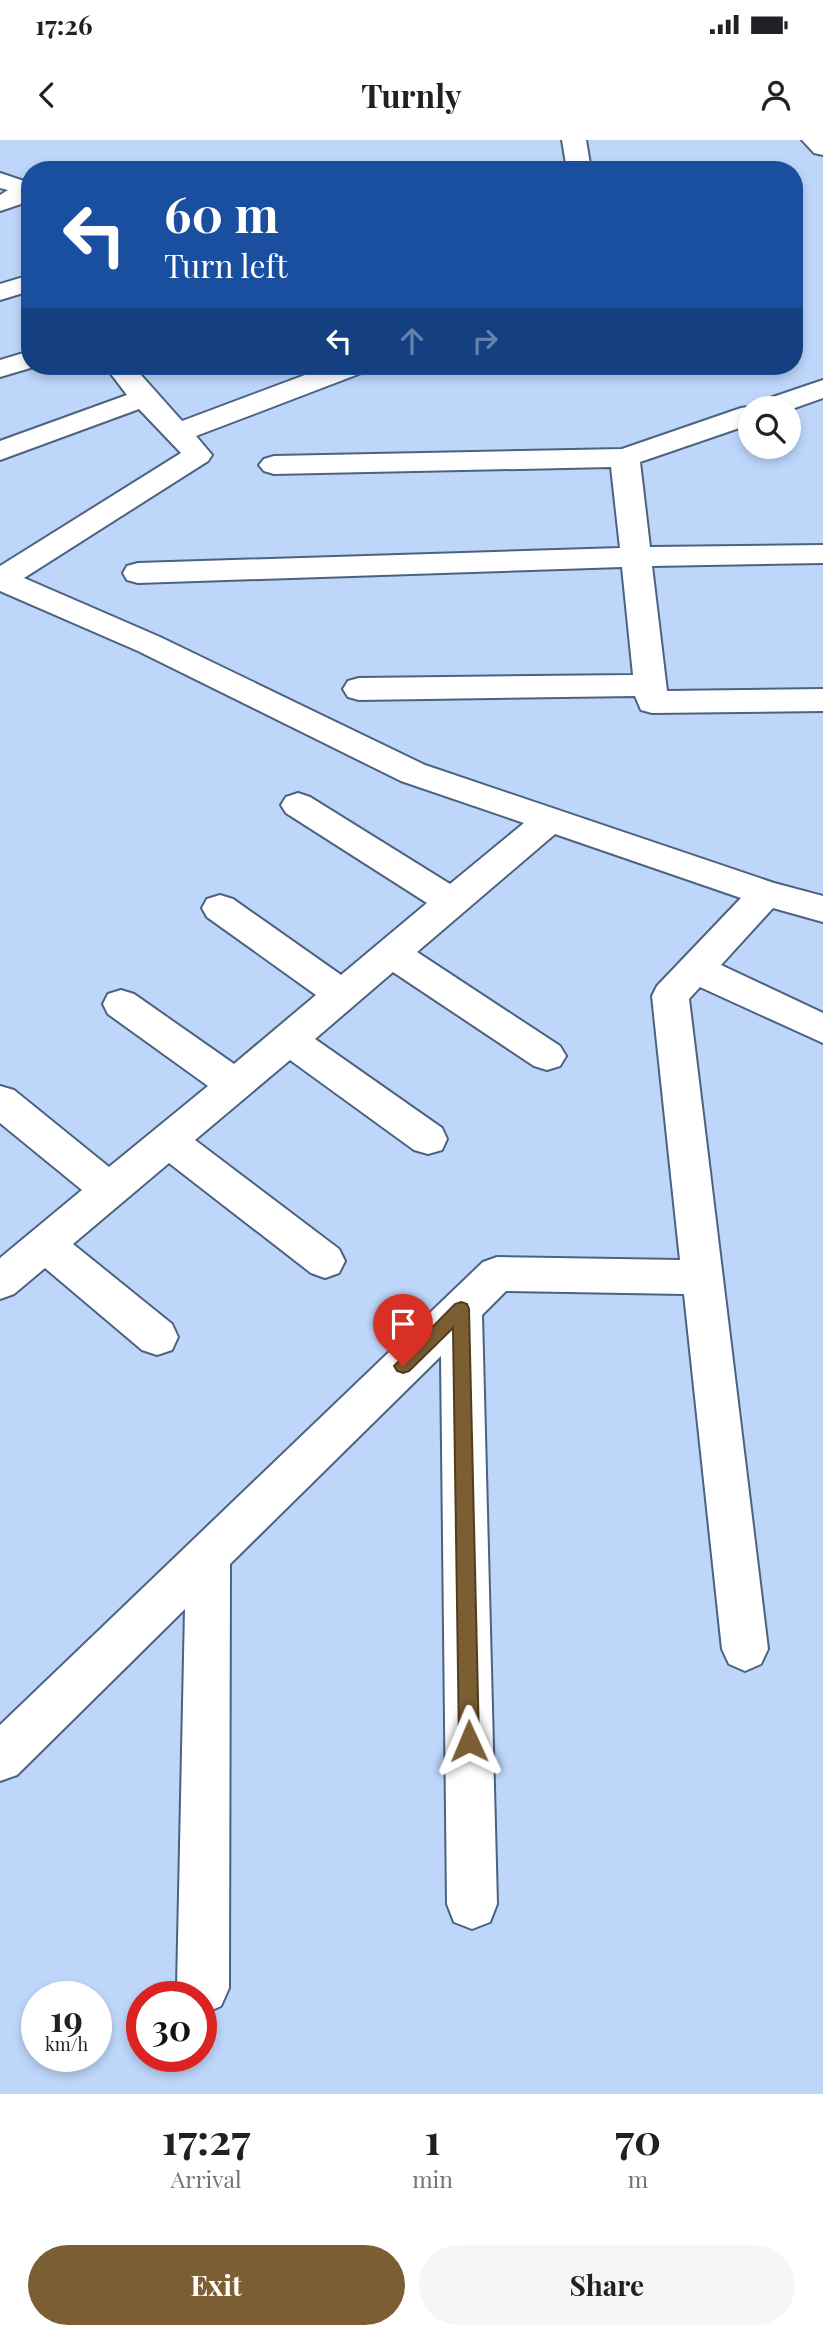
<!DOCTYPE html>
<style>
:root{--surface:#fff;--page:#f6f6f6;--text:#202124;--muted:#757577;--accent:#7b5e32}
body{margin:0;font-family:"Playfair Display",serif;background:var(--page);color:var(--text);height:100vh;display:flex;flex-direction:column;font-size:26px;white-space:nowrap}
*{box-sizing:border-box;margin:0}
p{font-size:23px;color:var(--muted)}
.icon{flex:none;width:38px;height:38px;fill:none;stroke:currentColor;stroke-width:2;stroke-linecap:round;stroke-linejoin:round}
.map{position:relative;height:1954px;overflow:hidden}
.drawer{display:flex;flex-direction:column;background:var(--surface);flex:1}
.drawer>*{flex:none}
.guide{position:absolute;left:21px;top:21px;width:782px;height:214px;border-radius:28px;box-shadow:0 4px 10px #0003;background:#1a4fa0;color:#fff;overflow:hidden}
.tools{position:absolute;left:738px;top:256px;display:grid;gap:14px}
.tools a{display:grid;place-items:center;width:63px;height:63px;border-radius:50%;background:var(--surface);box-shadow:0 4px 10px #0003;font-size:35px}
.speed{position:absolute;left:21px;top:1841px;display:flex;gap:14px;font-size:35px;font-weight:700;text-align:center}
.speed>*{display:grid;place-content:center;width:91px;height:91px;border-radius:50%;background:var(--surface);box-shadow:0 4px 10px #0003;line-height:1}
.speed small{font-size:18px;font-weight:400}
.speed .limit{border:10px solid #d22;background:#fff;color:#111}
.pin{position:absolute;display:grid;place-items:center;width:60px;height:60px;color:#fff;margin:-72px -30px;border-radius:50% 50% 50% 0;rotate:-45deg;box-shadow:0 0 7px #0007}
.pin .icon{rotate:45deg}
.me{position:absolute;width:77px;margin:-38px;rotate:359deg;stroke-linejoin:round;filter:drop-shadow(0 0 5px #0008)}
.turn{display:flex;align-items:center;gap:24px;height:147px;padding:0 28px;font-size:32px}
.turn .icon{width:91px;height:91px;stroke-width:2.5}
.turn b{display:block;font-size:49px;line-height:60px}
.lanes{display:flex;align-items:center;height:66px;padding:0 28px;background:#0003;justify-content:center;gap:35px;direction:ltr}
.lanes .off{opacity:.35}
.eta{display:flex;justify-content:space-evenly;align-items:center;height:119px;text-align:center}
.eta b{font-size:42px;font-weight:700;line-height:49px}
.primary-button{display:flex;gap:14px;margin-top:auto;padding:14px 28px}
.primary-button a{flex:1;height:80px;border-radius:42px;background:var(--accent);color:#fff;font-size:28px;font-weight:700;line-height:80px;text-align:center}
.primary-button a+a{background:var(--page);color:var(--text)}
.status{display:flex;justify-content:space-between;align-items:center;height:49px;padding:0 35px;background:var(--surface);direction:ltr}
.status svg{height:19px;fill:currentColor}
header{display:flex;justify-content:space-between;align-items:center;height:91px;padding:0 28px;background:var(--surface);font-size:32px;font-weight:700}
.map>svg:first-child{display:block}
</style>
<div class="status"><b>17:26</b><svg viewBox="0 0 49 12"><path d="M0 12V9h3v3zM5 12V6h3v6zM10 12V3h3v9zM15 12V0h3v12zM26 1h20v11H26zM47 4h2v5h-2z"/></svg></div>
<header><svg class="icon" aria-label="back" viewBox="0 0 24 24"><path d="M15 5l-7 7 7 7"/></svg>Turnly<svg class="icon" aria-label="person" viewBox="0 0 24 24"><circle cx="12" cy="8" r="4"/><path d="M4 21q1-7 8-7t8 7"/></svg></header>
<div class="map">
<svg width="823" height="1954" viewBox="0 0 823 1954">
<rect width="100%" height="100%" fill="#bdd6fa"/>
<g fill="none" stroke-linecap="round" stroke-linejoin="round">
<defs>
<path id="minor" d="M562,0H586L591,30H567Z
M802,0H823V15L814,13Z
M0,33L30,43V57L24,63L0,71V55L8,50L0,48Z
M30,135V151L0,160V144Z
M30,211V226H37L0,237V220Z
M105,226H133L182,281L329,226H368L364,232L196,296L212,315L208,321L24,438L160,497L425,625L774,743L823,756V782L773,768L721,825L823,873V903L700,847L689,859L768,1509L761,1524L745,1531L729,1524L722,1509L684,1154L506,1151L482,1175L497,1764L490,1782L472,1789L454,1782L447,1764L441,1216L230,1424L229,1848L221,1866L203,1874L201,1857H181L177,1848L185,1469L17,1635L0,1641V1585L483,1122L497,1117L680,1120L652,856L657,846L741,758L555,694L417,812L560,906L566,916L560,926L547,930L534,926L393,832L315,899L442,988L447,999L442,1010L428,1014L414,1010L290,920L195,1000L339,1109L345,1121L339,1133L325,1138L311,1133L169,1023L73,1104L172,1184L178,1197L172,1210L157,1215L142,1210L45,1128L14,1154L0,1159V1118L82,1050L0,983V946L14,950L109,1027L208,946L108,874L103,864L108,854L121,850L134,854L234,924L316,855L207,777L202,768L207,759L220,755L233,759L341,835L427,763L286,673L281,665L286,657L298,653L310,657L450,744L524,683L401,641L138,511L0,451V426L181,313L139,269L0,320V301L127,255Z
M823,240V258L789,270V268H751V284L640,322L650,407L823,405V423L652,426L667,551L823,549V571L652,573L641,570L635,556L359,560L348,557L343,549L348,541L359,538L633,535L622,427L138,443L127,440L123,433L127,426L138,423L620,408L611,327L274,334L264,331L259,325L264,319L274,316L622,309L741,268L755,266L758,262Z"/>
</defs>
<use href="#minor" stroke="#4c6281" stroke-width="4"/>
<use href="#minor" fill="#fff" fill-rule="evenodd"/>
</g>
<path fill="#7b5e32" stroke="#503d20" stroke-width="2" d="M461,1162L467,1164L469,1169L479,1601L476,1608L469,1611L462,1608L459,1601L453,1188L409,1231L403,1233L397,1231L394,1226L455,1164Z"/>
</svg>
<div class="tools">
<a><svg class="icon" aria-label="search" viewBox="0 0 24 24"><circle cx="10" cy="10" r="6"/><path d="M15 15l6 6"/></svg></a>
</div>
<div class="speed"><div>19<small>km/h</small></div><div class="limit">30</div></div>
<div class="pin" style="left:403px;top:1226px;background:#d93025"><svg class="icon" aria-label="arrive" viewBox="0 0 24 24"><path d="M6 21V4h12l-3 4 3 4H6"/></svg></div>
<svg class="me" style="left:469px;top:1601px" viewBox="-20 -20 40 40"><path d="M0-17L14 15 0 8-14 15z" fill="#7b5e32" stroke="#fff" stroke-width="4"/></svg>
<div class="guide">
<div class="turn"><svg class="icon" aria-label="left" viewBox="0 0 24 24"><path d="M17 20v-9H6M10 6l-5 5 5 5"/></svg><div><b>60 m</b>Turn left</div></div>
<div class="lanes"><svg class="icon" aria-label="left" viewBox="0 0 24 24"><path d="M17 20v-9H6M10 6l-5 5 5 5"/></svg><svg class="icon off" aria-label="ahead" viewBox="0 0 24 24"><path d="M12 20V5M6 11l6-6 6 6"/></svg><svg class="icon off" aria-label="right" viewBox="0 0 24 24"><path d="M7 20v-9h11M14 6l5 5-5 5"/></svg></div>
</div>
</div>
<section class="drawer">
<div class="eta">
<div><b>17:27</b><p>Arrival</p></div>
<div><b>1</b><p>min</p></div>
<div><b>70</b><p>m</p></div>
</div>
<div class="primary-button"><a>Exit</a><a>Share</a></div>
</section>
